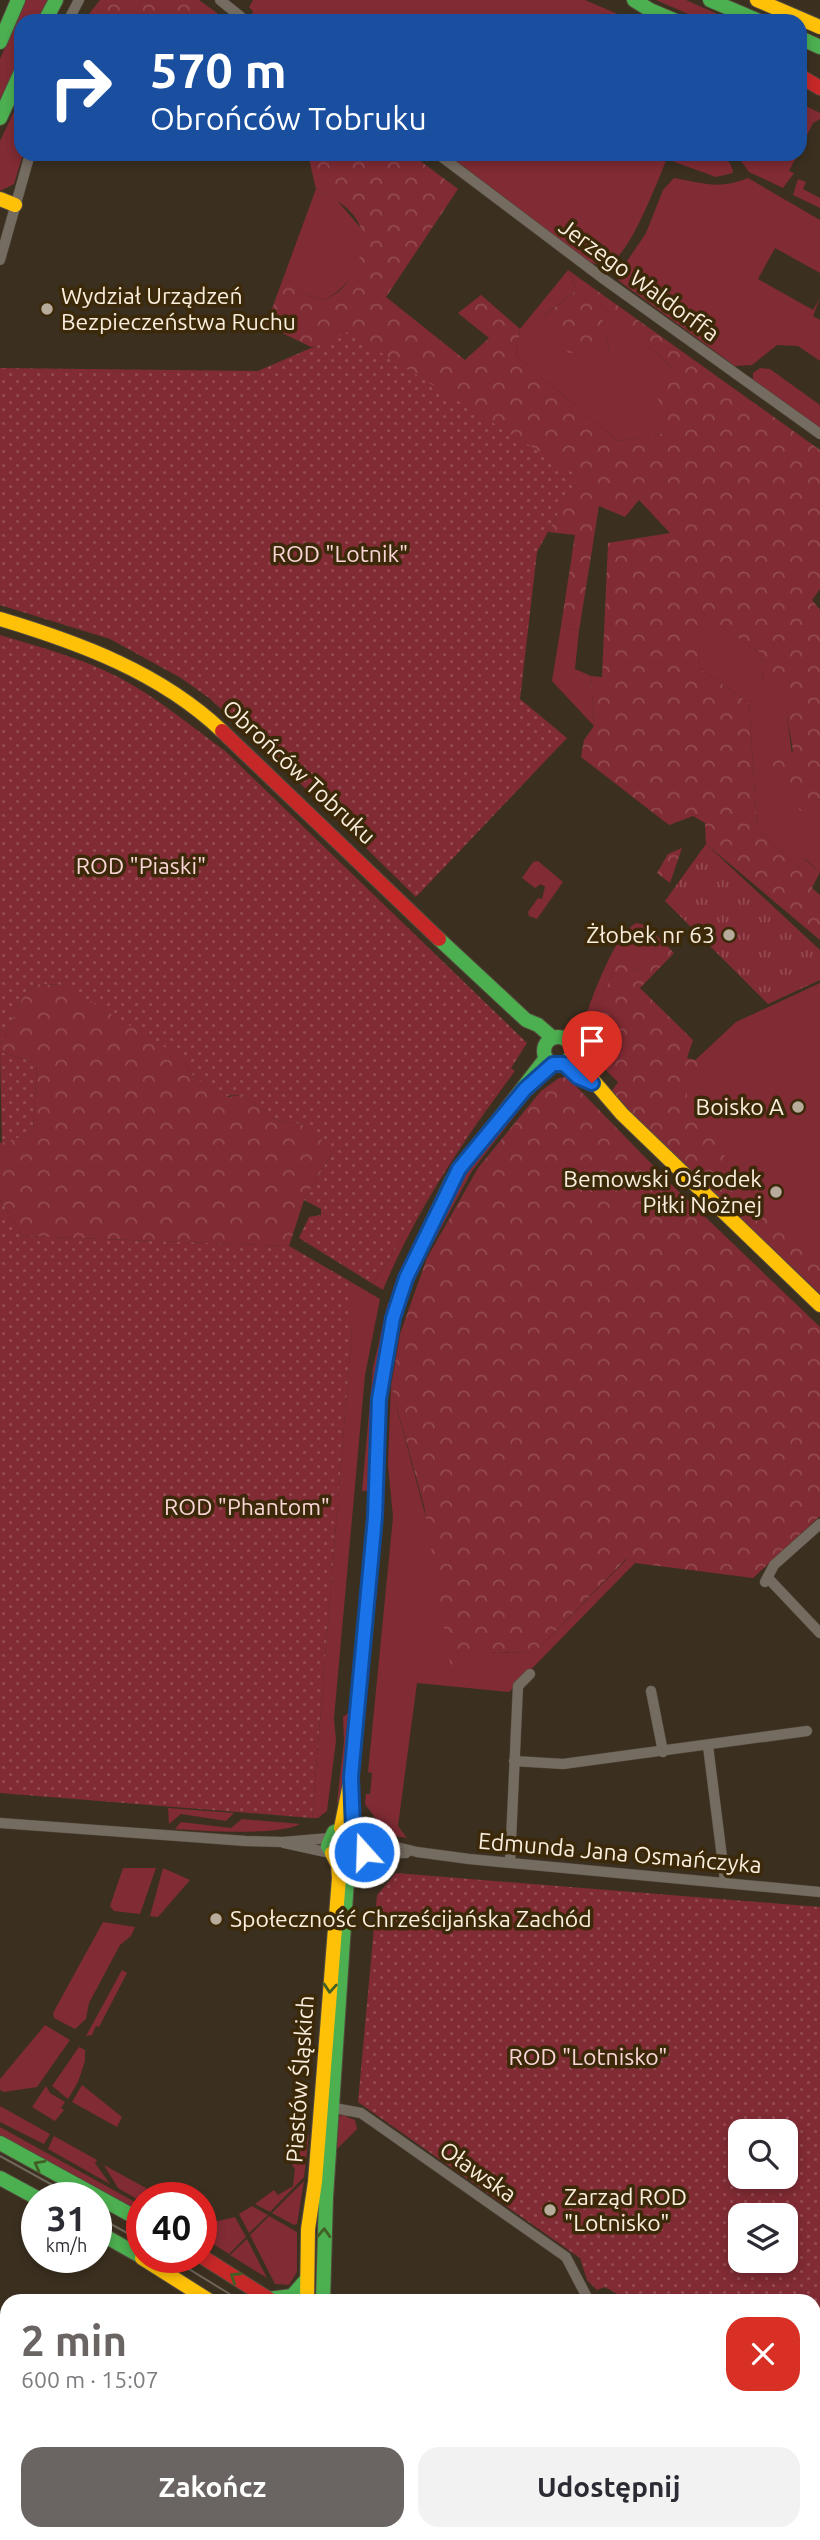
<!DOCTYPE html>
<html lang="pl">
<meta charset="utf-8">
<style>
:root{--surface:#fff;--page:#f2f2f3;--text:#2b2b33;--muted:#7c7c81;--accent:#6a6562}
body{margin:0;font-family:Ubuntu,sans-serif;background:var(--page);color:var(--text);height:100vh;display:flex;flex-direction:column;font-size:26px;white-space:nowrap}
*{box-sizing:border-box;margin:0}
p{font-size:23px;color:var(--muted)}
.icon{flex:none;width:38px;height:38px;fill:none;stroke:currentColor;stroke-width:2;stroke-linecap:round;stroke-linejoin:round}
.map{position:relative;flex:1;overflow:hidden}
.panel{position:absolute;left:0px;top:2294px;width:821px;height:247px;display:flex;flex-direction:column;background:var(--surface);border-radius:21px 21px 0 0;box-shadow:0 4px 10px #0003}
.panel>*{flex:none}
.hud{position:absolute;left:14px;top:14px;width:793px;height:147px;border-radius:21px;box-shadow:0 4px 10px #0003;background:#1a4fa0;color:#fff;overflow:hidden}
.controls{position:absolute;left:728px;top:2119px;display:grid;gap:14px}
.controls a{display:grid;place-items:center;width:70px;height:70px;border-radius:14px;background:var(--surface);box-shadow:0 4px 10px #0003;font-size:35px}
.speed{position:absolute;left:21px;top:2182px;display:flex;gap:14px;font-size:35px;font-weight:700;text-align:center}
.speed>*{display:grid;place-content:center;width:91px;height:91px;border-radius:50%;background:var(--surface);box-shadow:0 4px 10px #0003;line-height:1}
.speed small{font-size:18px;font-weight:400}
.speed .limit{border:10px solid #d22;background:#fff;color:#111}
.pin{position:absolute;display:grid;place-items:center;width:60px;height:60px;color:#fff;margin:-72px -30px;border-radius:50% 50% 50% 0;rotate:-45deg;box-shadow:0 0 7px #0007}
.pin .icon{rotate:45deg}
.me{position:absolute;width:77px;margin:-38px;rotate:340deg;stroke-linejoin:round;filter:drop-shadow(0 0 5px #0008)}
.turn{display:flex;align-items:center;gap:24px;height:147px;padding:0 21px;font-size:32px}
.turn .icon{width:91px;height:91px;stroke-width:2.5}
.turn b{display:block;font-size:49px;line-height:60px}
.round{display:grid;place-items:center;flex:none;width:74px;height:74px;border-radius:21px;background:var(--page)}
.summary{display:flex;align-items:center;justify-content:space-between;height:119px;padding:0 21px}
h1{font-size:42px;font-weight:700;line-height:52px;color:var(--accent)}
.cta{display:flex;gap:14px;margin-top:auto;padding:14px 21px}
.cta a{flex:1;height:80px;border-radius:21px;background:var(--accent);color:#fff;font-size:28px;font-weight:700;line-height:80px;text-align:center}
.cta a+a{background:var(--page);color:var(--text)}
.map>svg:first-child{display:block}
</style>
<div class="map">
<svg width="820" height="2540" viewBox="0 0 820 2540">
<defs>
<pattern id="forest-crowns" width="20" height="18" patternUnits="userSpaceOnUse" patternTransform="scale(1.75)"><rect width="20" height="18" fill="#812b34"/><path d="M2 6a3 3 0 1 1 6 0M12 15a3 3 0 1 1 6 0" fill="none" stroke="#944a51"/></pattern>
<pattern id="park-tufts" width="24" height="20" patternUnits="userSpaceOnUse" patternTransform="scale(1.75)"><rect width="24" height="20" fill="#812b34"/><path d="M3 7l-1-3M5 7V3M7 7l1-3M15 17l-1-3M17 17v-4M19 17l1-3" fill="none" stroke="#944a51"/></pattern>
<pattern id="garden-dots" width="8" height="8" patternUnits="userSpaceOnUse" patternTransform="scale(1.75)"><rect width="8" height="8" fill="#812b34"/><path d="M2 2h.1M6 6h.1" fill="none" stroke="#944a51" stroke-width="1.8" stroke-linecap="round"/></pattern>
</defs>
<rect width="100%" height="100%" fill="#3b3020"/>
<path fill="#812b34" d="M26,0H48L38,21H21V56L0,102V59Z
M253,0H585L634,21H256L251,17L253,11L249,7Z
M656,0H686L733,21H704Z
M21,97L23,154L14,184L0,191V141Z
M800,103L820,113V119L813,123L800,150Z
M447,154H669C658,179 633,248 612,262C606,266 599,264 591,263Z
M675,154C693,154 731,147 733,173L716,177L672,161Z
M736,154H798L789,171L794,173L783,188L749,172Z
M674,178C704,183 718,190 748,178L820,220V273L775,248L758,279L813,310L820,298L813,316L820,320V361L798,346L777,345L752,365L735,366L619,281L617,276L646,233L663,190Z
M798,179L806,182L803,189L820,198V208L793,195Z
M316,189L336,199L365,233C364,262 350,287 324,300L304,294L284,276Z
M568,270L577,290L543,316L609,349L598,302L672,367L657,380L672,432L618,441L516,356L520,329Z
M760,368L770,369L820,405V428L753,380V373Z
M700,612L761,653L763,682L789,697L787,716L799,810L820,798V872L805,859L798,868L757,828L749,703L699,668Z
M561,626L579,631L575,669L591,676L594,726L552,681Z
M538,861L563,882L537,919L529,916L528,912L538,898L542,899L545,887L541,884L535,888L522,878L533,862Z
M636,923L646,925L663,942L635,970L620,958L591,1021V1037L583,1023C592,999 613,936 636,923Z
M820,983V1276L644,1108L736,1022Z
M511,1068L515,1071C465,1138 415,1212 383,1290L373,1284Z
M540,1083L472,1171L410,1285L457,1181L513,1111Z
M346,1279L380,1299L365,1375L334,1718L336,1741L327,1811L318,1818H312L352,1329V1287Z
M388,1302L390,1306L372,1491H362L373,1368Z
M391,1386L464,1660L480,1653L535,1652L627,1559L635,1563L509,1692L417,1683L398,1826L407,1838L388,1835L365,1804L366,1794H370L372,1773L368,1772L393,1517L388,1465Z
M353,1709L341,1804L337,1803L344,1741L343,1717Z
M168,1808L234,1813L226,1821L181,1814L169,1824Z
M242,1819L300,1824C278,1836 203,1831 175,1829L181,1822L231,1828Z
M123,1868H156L140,1914L114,1911L110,1906Z
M163,1868L190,1880L158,1917L150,1916Z
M103,1922L135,1927L131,1936L120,1945L89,2003L86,2019L75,2029L54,2018L53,2013Z
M122,1970L127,1973L99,2027L96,2026L92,2035L86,2036Z
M45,2025L70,2040L37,2087L4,2092L0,2090V2079Z
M79,2047L85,2050V2061L78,2082L68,2099L52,2086Z
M82,2085L122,2117L117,2127L72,2102Z
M46,2086L50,2093L65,2102L61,2108L64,2110L55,2121L32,2107Z
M0,2106L50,2134L44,2144L0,2122Z
M347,2114V2117L355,2120L357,2129L337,2149L329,2271L330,2203L337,2121L340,2116Z
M0,2127L142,2206V2215L0,2136Z
M309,2134L304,2177L270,2212L255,2204L274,2190L278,2195L293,2186L295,2168L292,2166Z
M54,2136L97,2160L95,2163L110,2184L48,2149Z
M104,2165L164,2198H142V2202L118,2188Z
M304,2181L297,2224L294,2225L272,2213Z
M252,2206L268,2215L249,2233L239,2214Z
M269,2216L297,2232V2272L289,2285L275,2284L250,2235Z
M235,2217L246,2237L229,2254L207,2240L203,2218L218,2221Z
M247,2239L267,2278L230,2255Z
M107,2534H289L290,2540H97Z
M692,2534H760L762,2540H703Z"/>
<path fill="url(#forest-crowns)" d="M100,0H199L228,21H145L89,14Z
M308,154H411L458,189L386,297L465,360L489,338L458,313L481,295L520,329L516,356L618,441L671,432L659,414L657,379L672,367L599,303L609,350L568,353L542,317L577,290L568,270L820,450V589L812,600L820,610V798L800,811L771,762L793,751L787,716L788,697L763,682L761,653L701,613L699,668L749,703L757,828L798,868L804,859L820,872L812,888L820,895V940L706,844L705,823L693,816L669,825L581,757L584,740L594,726L591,676L602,677L608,543L670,533L639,500L625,517L599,506L579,631L561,626L575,535L548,532L577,476L325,344L311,347L266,325L284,276L304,294L324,300C341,292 346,286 354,270C376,229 354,207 316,189Z
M682,848L670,883L657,873L668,854Z
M663,942L674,953L640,988L693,1040L687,1058L699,1061L700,1079L685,1083L689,1105L749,1191L787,1236L820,1267V1294L610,1094L618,1082L590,1055L591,1021L620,957L635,970Z
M37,984L64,985L91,999L181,1057L194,1077L229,1097L241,1095L277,1120L301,1124L331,1145L334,1150L304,1200L289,1246L23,1236L0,1200V1143L33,1133L37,1063L0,1052V1045L26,991Z
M567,1077L674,1187L820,1327V1516L753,1578L635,1563L626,1559L535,1652L480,1653L451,1668L424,1506L391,1386L400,1334L427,1258L478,1168L541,1091L559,1078Z"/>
<path fill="url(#park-tufts)" d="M706,844L820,950V980L768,1004L665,901Z"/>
<path fill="url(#garden-dots)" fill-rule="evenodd" d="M348,332L578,476L537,552L520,699L567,738L416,897L262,746L209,698L181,678L110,639L0,605V368L258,371Z
M0,635C40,647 81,658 118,677C156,697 190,725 225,751L527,1043L373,1284L299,1238L309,1217L321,1215V1209L304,1200L334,1150L301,1124L277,1120L241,1095L223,1096L194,1077L181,1057L64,985L37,984L26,991L0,1045Z
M0,1052L37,1063L33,1133L2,1143Z
M0,1200L23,1236L289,1246L346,1279L352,1286V1329L312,1818L0,1793Z
M396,1873L820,1907V2341L814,2343V2301H629L605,2287L597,2290L587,2280L580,2258L358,2102L377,1895ZM740,2132H786V2177H740ZM740,2216H786V2261H740Z"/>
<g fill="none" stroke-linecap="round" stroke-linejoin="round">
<defs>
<path id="street" d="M220,0L246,21
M68,21L79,0
M438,154L605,280L820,434
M0,260L30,154
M768,1578L820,1633
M765,1582L774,1565L820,1524
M651,1691L663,1752
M708,1746L725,1881
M514,1761L563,1764L807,1731
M0,1823L246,1841L283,1842L330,1838
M364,1839L417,1852L469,1859L820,1892
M284,1843L330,1853
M363,1854L406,1853
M510,1863L518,1686L530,1674
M329,2107L361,2113L566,2257L589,2301
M814,2459L820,2463"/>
<path id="fast" d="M634,0L650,10
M710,0L759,21
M650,10L676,21
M45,21L56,0
M800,38L820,47
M0,42L18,0
M0,118L21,72
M439,939L526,1020L538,1025L553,1038
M544 1051a14 14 0 1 1 28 0a14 14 0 1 1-28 0Z
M369,1583L375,1517L379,1399L393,1318L406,1278L452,1180L546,1058
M0,2143L142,2221
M0,2178L37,2198
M96,2231L142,2257
M269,2299L292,2296L307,2279
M323,2301L326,2197L347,1880L351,1866L365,1846L363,1836L348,1827L334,1832L328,1846L332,1853"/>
<path id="slow" d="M757,0L820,27
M0,199L15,205
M0,619C80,643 161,673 222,731
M572,1056L622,1114L820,1305
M341,1828L351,1778L369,1583
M142,2258L210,2301
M307,2301L308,2229L315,2182L339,1878L338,1865L332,1853
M594,2534L605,2540
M649,2534L657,2540
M303,2540L304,2534"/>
<path id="jam" d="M800,76L820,88
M222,731L439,939
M201,2256L272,2301"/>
</defs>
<use href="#street" stroke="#544b3e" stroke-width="11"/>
<use href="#fast" stroke="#544b3e" stroke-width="16"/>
<use href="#slow" stroke="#544b3e" stroke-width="16"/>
<use href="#jam" stroke="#544b3e" stroke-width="16"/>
<use href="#street" stroke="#756c61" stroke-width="10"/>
<use href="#fast" stroke="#4caf50" stroke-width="14"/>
<use href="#slow" stroke="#ffc107" stroke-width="14"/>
<use href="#jam" stroke="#c62828" stroke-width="14"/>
<path stroke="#6e665a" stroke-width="2" d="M0,2156L76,2198
M96,2216L142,2241
M171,2258L241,2301
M814,2485L820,2489
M814,2504H820
M814,2520L820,2523
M616,2534L636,2540
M636,2534L675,2540"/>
</g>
<defs><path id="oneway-chevron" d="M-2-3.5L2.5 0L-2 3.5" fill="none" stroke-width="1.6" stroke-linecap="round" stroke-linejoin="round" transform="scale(1.75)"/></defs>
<g stroke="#425f26">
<use href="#oneway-chevron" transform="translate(330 1988) rotate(94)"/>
<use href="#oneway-chevron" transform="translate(39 2165) rotate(-151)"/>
<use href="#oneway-chevron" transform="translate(324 2233) rotate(-88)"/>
<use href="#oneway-chevron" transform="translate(235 2277) rotate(-147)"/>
</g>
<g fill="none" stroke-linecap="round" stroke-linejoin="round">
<defs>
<path id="route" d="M364,1852L363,1837L353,1829L351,1777L375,1517L379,1399L393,1318L406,1278L459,1169L525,1089L553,1064H564L578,1077L592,1083"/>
</defs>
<use href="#route" stroke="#114b97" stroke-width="18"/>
<use href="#route" stroke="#1a73e8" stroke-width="12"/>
</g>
<g fill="#b7ac9b" stroke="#3b290a" stroke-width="2.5">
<circle cx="47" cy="309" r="7"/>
<circle cx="729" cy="935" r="7"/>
<circle cx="798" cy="1107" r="7"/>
<circle cx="776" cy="1192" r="7"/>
<circle cx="216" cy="1919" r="7"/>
<circle cx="550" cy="2210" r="7"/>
</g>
<g text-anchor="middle" stroke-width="7" stroke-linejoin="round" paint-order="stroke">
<g font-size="23" fill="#faeedd" stroke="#3b290a">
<text transform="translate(639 280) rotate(36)" y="8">Jerzego Waldorffa</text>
<text transform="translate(299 772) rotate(43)" y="8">Obrońców Tobruku</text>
<text transform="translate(620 1853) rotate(5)" y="8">Edmunda Jana Osmańczyka</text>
<text transform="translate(300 2079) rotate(-86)" y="8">Piastów Śląskich</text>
<text transform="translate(478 2172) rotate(35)" y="8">Oławska</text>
</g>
<g font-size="23" fill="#faeedd" stroke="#3b290a" text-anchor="start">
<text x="61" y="304">Wydział Urządzeń<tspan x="61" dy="26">Bezpieczeństwa Ruchu</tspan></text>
<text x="715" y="943" text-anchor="end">Żłobek nr 63</text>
<text x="784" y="1115" text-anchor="end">Boisko A</text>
<text x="762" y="1187" text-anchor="end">Bemowski Ośrodek<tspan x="762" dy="26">Piłki Nożnej</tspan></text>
<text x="230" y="1927">Społeczność Chrześcijańska Zachód</text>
<text x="564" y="2205">Zarząd ROD<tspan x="564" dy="26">"Lotnisko"</tspan></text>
</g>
<g font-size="23" fill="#f9d5d6" stroke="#3b290a">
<text x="340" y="562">ROD "Lotnik"</text>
<text x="141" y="874">ROD "Piaski"</text>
<text x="247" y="1515">ROD "Phantom"</text>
<text x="588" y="2065">ROD "Lotnisko"</text>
</g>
</g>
</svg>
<div class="controls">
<a><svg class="icon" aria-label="search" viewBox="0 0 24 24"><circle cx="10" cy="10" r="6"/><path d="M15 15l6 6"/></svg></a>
<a><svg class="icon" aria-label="layers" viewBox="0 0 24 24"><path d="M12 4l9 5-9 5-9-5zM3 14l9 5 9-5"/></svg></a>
</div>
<div class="speed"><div>31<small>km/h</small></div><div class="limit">40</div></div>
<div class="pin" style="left:592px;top:1083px;background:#d93025"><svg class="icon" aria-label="arrive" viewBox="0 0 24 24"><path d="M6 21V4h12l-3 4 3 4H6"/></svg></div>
<svg class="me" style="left:364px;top:1852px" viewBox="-20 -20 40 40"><circle r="17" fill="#1a73e8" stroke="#fff" stroke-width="3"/><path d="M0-11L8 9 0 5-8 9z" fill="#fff"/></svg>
<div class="hud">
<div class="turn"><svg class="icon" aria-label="right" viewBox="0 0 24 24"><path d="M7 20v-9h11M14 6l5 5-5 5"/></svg><div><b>570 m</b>Obrońców Tobruku</div></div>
</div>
<section class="panel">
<div class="summary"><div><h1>2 min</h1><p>600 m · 15:07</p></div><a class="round" style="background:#d93025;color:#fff"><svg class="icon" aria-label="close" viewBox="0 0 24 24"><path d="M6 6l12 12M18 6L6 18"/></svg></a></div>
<div class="cta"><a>Zakończ</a><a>Udostępnij</a></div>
</section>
</div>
